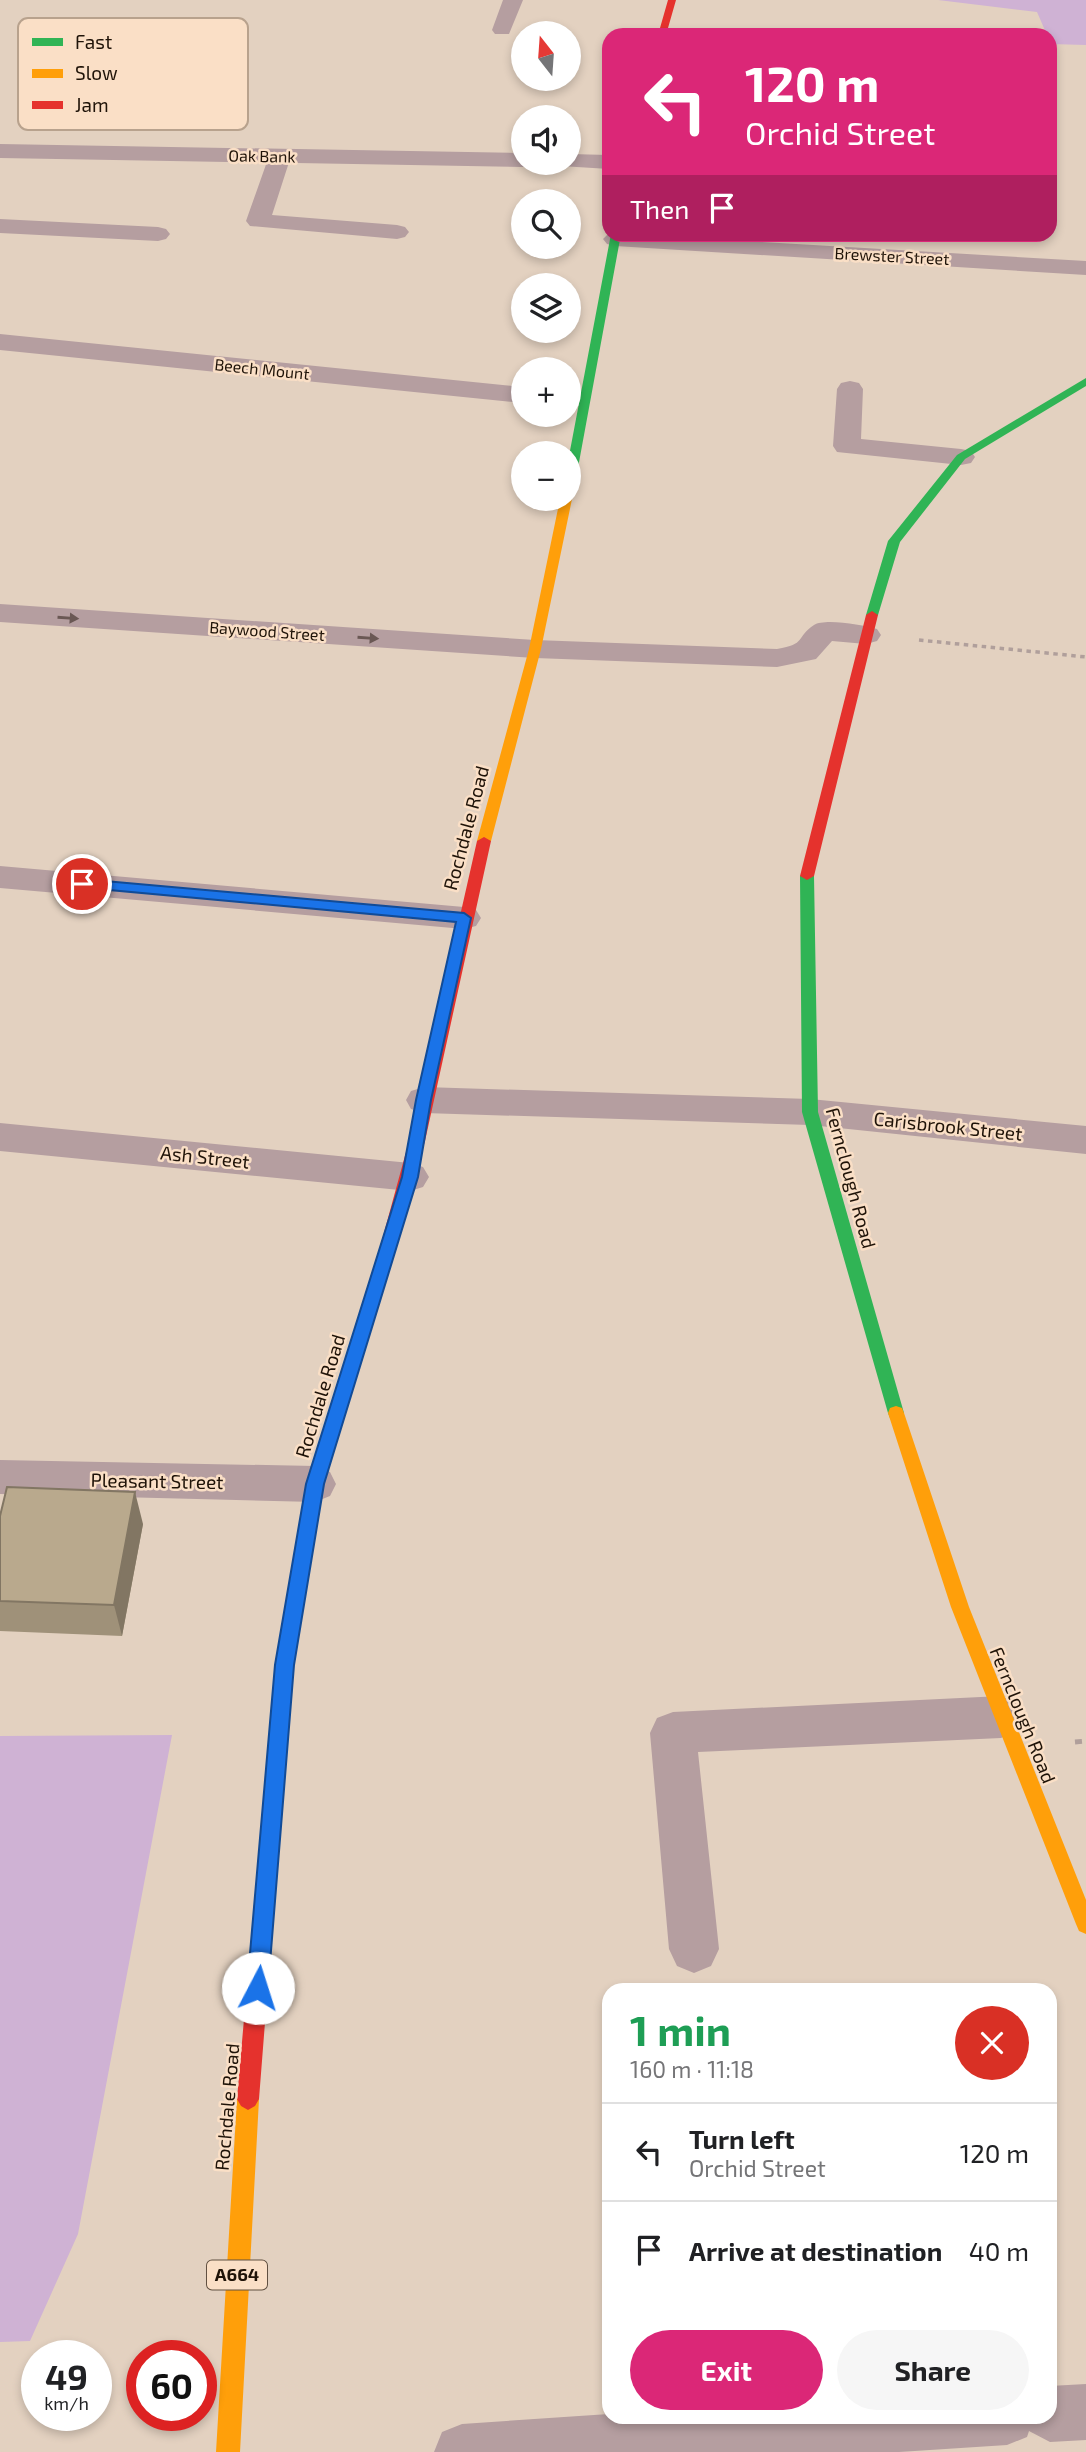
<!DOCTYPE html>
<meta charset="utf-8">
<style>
:root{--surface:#fff;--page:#f6f6f6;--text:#202124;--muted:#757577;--line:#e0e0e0;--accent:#db2777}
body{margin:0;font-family:"Exo 2",sans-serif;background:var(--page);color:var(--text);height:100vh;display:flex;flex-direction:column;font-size:26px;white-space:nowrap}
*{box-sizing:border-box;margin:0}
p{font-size:23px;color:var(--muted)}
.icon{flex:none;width:38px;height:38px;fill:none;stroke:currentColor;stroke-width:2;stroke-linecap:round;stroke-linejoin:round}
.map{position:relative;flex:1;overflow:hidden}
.details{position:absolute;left:602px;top:1983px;width:455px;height:441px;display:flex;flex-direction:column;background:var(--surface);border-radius:21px;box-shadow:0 4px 10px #0003}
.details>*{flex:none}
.banner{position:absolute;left:602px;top:28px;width:455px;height:214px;border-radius:21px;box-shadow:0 4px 10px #0003;background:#db2777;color:#fff;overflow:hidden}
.needle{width:46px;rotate:343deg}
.controls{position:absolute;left:511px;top:21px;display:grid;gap:14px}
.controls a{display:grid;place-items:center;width:70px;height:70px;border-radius:50%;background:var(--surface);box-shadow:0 4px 10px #0003;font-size:35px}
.speed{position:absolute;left:21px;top:2340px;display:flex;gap:14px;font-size:35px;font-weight:700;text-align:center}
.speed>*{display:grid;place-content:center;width:91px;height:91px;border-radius:50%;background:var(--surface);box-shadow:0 4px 10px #0003;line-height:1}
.speed small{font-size:18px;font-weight:400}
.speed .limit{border:10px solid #d22;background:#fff;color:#111}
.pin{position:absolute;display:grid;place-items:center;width:60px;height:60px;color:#fff;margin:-30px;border:4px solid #fff;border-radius:50%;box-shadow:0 2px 7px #0007}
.me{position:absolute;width:77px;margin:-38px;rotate:5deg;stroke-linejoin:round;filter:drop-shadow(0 0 5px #0008)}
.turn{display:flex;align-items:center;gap:24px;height:147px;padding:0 28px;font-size:32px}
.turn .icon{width:91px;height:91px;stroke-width:2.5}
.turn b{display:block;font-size:49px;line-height:60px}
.then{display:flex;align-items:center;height:66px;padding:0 28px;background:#0003;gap:14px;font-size:26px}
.round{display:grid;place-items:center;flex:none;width:74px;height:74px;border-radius:37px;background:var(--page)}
.head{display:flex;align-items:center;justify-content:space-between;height:119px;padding:0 28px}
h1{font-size:42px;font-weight:700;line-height:52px;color:#1e9e55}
.action{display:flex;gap:14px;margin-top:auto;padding:14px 28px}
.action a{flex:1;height:80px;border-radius:42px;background:var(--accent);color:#fff;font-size:28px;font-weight:700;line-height:80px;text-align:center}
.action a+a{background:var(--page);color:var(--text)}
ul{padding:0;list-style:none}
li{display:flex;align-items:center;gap:21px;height:98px;padding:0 28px;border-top:2px solid var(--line)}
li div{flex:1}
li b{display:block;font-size:26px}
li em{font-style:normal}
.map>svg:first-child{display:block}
</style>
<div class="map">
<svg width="1086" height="2452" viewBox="0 0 1086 2452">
<rect width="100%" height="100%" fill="#e3d1c0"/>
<path fill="#cfb2d4" d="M938,0H1086V45L1050,44V35H1047L1037,12Z
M172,1735L78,2234L30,2341L0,2342V1736Z"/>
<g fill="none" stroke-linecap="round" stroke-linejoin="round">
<path stroke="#b09f9b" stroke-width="3.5" stroke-dasharray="4.5 4.5" stroke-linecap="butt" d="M919,640L1086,657"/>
<path stroke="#b09f9b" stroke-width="5" stroke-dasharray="7 7" stroke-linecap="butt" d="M1075,1742L1086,1741"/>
<path fill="#b59ea0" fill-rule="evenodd" d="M280,149L288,151L291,156L272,215L397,225L405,227L409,232L405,237L397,239L250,226L246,221L269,156L272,151Z
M0,219L158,227L166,229L170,234L166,239L158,241L0,233Z"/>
<path fill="#b59ea0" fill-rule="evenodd" d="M503,0H523L509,34H495L492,30Z
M0,144L523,153V163H532L523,167L0,158Z
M569,154L609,155V169L561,166L559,163H569Z
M609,233L1086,261V275L615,246L607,244L603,239Z
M0,334L523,387V403L0,350Z
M850,381L859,383L863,389L861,439L961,449L971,451L975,457L971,463L961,465L837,452L833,446L837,389L841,383Z
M0,604L535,640L777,649C807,644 795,638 814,625C825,618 863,625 877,629L881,635L877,641L866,644L832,641L816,659L777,667L535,658L0,622Z
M0,866L464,907L476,910L481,918L476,926L464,929L0,888Z
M424,1087L810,1099L1086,1126V1154L810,1125L424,1113L411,1109L406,1100L411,1091Z
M0,1123L410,1163L423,1167L429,1177L423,1187L410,1191L0,1151Z
M0,1460L315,1466L330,1472L336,1484L330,1496L315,1502L0,1494Z
M1001,1696L1017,1703L1024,1717L1017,1731L1001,1738L698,1752L719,1949L711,1966L694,1973L677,1966L669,1949L650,1733L657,1718L673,1712Z
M1086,2384V2440L1050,2442L1029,2431L1027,2437L1007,2445L899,2452H434L442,2432L462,2424L609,2414V2417H1050V2386Z"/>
<path fill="#30b455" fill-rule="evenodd" d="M611,234H621L575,484L569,487V456Z
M1086,378V386L965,459L900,542L878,615L872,619L868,618L866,615L888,541L957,455Z
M807,872L814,876L818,1112L904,1413L902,1418L896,1420L890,1418L888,1413L802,1112L800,876Z
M390,1234L396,1236L398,1240L324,1484L298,1637L295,1643L289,1645L283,1643L280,1637L306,1484L382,1240L384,1236Z"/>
<path fill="#ff9f0a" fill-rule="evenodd" d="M569,496L572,499L541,649L491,841L484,845L477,841L529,649L560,499H569Z
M896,1406L902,1408L904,1413L969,1607L1086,1900V1934L1079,1931L1076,1924L951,1607L888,1413L890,1408Z
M248,2088L255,2092L259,2099L240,2452H216L237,2099L241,2092Z"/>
<path fill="#e5322d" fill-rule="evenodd" d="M668,0H676L666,35H658Z
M872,611L878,615L814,876L807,880L800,876L866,615Z
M484,837L491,841L425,1141L398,1240L396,1244H384L382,1240L409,1141L477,841Z
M289,1629L295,1631L298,1637L293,1665L259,2099L255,2106L248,2110L241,2106L237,2099L275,1665L283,1631Z"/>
</g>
<path fill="#9f9179" d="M0,1516L143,1524L122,1636L0,1631Z"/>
<path fill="#827663" d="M135,1492L143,1524L122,1636L114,1605Z"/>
<path fill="#b9a98d" stroke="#827663" stroke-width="2" d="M7,1487L135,1492L114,1605L0,1601V1516Z"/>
<defs><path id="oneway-solid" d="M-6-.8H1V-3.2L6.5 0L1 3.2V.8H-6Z" transform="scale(1.75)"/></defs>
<g fill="#6a5854">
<use href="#oneway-solid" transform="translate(68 618) rotate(4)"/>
<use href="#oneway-solid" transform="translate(368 638) rotate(4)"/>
</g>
<path fill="#1a73e8" stroke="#114b97" stroke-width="2" d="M82,879L464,913L471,918L431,1100L418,1177L324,1484L294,1665L268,1988L265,1995L258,1998L250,1995L247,1988L275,1665L306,1484L402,1177L416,1100L456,922L77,887V881Z"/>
<g text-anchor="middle" stroke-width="5" stroke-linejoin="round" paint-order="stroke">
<g font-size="16" fill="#1f1308" stroke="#fadfc6">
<text transform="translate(262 156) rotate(1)" y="6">Oak Bank</text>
<text transform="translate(892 256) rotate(3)" y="6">Brewster Street</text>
<text transform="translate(262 369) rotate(6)" y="6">Beech Mount</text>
<text transform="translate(267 631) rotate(4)" y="6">Baywood Street</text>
</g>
<rect fill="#fadfc6" stroke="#615041" stroke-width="2" x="207" y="2260.5" width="60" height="29" rx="5"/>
<g font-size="18" font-weight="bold" fill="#1f1308">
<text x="237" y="2281">A664</text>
</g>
<g font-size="19" fill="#1f1308" stroke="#fadfc6">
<text transform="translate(466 828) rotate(-75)" y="7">Rochdale Road</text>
<text transform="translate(948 1126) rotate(6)" y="7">Carisbrook Street</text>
<text transform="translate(205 1157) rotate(6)" y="7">Ash Street</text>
<text transform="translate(851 1178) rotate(75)" y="7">Fernclough Road</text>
<text transform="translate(320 1396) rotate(-73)" y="7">Rochdale Road</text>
<text transform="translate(157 1481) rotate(1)" y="7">Pleasant Street</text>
<text transform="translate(1023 1715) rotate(68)" y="7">Fernclough Road</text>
<text transform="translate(227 2107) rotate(-85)" y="7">Rochdale Road</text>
</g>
</g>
<rect x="18" y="18" width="230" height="112" rx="10" fill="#fadfc6" stroke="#b8a28d" stroke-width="2"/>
<rect x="32" y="38" width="31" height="8" fill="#30b455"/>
<rect x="32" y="69" width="31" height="9" fill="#ff9f0a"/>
<rect x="32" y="101" width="31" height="8" fill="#e5322d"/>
<g font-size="19" fill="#1f1308">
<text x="75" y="49">Fast</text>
<text x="75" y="80">Slow</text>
<text x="75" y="112">Jam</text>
</g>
</svg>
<div class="controls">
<a><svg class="needle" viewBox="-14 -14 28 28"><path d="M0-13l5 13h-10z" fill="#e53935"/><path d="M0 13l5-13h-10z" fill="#757577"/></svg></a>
<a><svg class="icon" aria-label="sound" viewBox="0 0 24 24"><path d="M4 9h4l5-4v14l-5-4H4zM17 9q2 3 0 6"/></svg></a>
<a><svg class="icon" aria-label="search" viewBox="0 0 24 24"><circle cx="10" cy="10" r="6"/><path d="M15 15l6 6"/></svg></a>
<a><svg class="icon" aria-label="layers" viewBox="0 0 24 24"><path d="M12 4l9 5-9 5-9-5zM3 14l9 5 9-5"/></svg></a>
<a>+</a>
<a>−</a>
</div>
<div class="speed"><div>49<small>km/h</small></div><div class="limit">60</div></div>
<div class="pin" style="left:82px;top:884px;background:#d93025"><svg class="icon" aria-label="arrive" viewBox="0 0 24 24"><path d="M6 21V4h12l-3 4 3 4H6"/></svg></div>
<svg class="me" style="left:258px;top:1988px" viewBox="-20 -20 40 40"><circle r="19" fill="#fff"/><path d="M0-13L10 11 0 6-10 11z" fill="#1a73e8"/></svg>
<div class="banner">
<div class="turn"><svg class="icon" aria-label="left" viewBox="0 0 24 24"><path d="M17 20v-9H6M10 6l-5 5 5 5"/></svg><div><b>120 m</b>Orchid Street</div></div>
<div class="then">Then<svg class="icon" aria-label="arrive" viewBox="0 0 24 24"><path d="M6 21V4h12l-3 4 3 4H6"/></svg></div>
</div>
<section class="details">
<div class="head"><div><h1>1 min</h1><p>160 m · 11:18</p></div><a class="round" style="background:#d93025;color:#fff"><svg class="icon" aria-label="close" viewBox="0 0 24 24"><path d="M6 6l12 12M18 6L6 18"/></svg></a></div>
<ul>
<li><svg class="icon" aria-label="left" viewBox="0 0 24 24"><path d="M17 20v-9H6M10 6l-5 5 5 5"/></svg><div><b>Turn left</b><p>Orchid Street</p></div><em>120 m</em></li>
<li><svg class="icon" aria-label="arrive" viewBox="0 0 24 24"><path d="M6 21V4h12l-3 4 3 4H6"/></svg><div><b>Arrive at destination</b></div><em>40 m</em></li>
</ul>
<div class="action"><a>Exit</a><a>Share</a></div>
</section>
</div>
